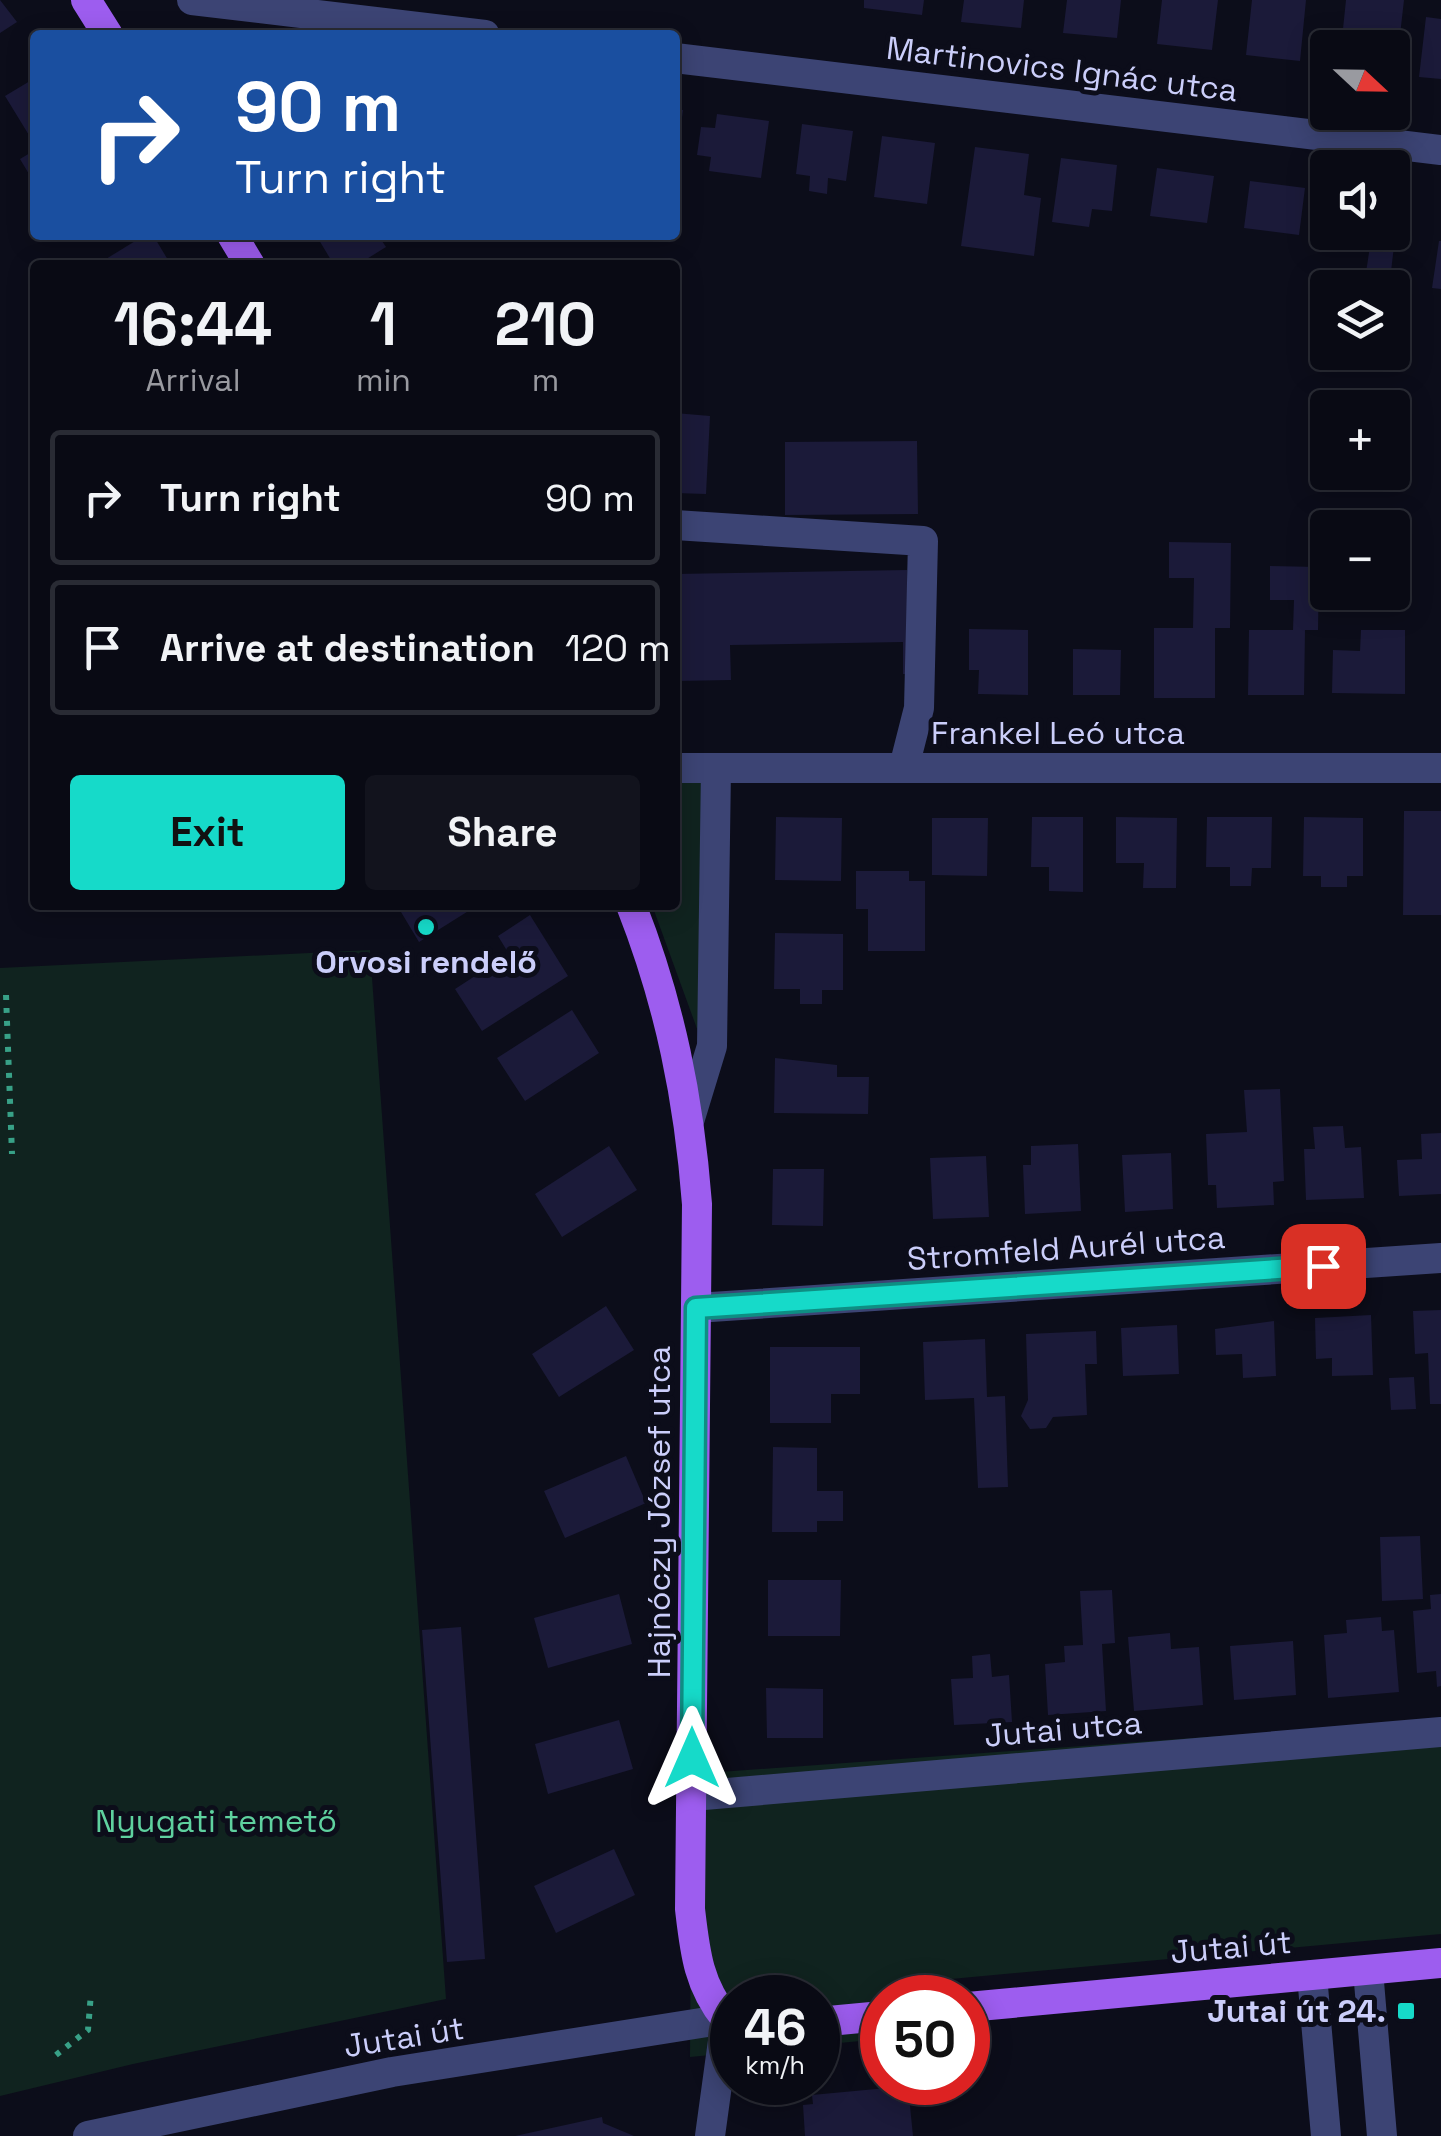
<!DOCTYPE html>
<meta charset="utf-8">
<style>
:root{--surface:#090a14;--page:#12131d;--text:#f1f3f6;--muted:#999aa0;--line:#292b34;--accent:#16dac9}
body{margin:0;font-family:"Space Grotesk",sans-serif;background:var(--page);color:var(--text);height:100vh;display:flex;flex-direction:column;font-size:38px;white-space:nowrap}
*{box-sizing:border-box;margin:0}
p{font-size:32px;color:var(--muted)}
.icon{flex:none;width:55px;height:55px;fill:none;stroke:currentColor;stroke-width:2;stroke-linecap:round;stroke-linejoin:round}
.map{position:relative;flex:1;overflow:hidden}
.sheet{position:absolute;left:30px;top:260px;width:650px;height:650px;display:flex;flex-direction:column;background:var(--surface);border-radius:10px;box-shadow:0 5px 25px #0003,0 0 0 2px var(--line)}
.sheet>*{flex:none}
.guide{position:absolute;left:30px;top:30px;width:650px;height:210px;border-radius:10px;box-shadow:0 5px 25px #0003,0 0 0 2px var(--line);background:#1a4fa0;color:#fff;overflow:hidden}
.needle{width:65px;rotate:112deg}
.tools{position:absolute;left:1310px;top:30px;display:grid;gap:20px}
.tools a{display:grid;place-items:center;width:100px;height:100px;border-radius:10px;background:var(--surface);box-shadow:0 5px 25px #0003,0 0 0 2px var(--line);font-size:50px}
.speed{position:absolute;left:710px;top:1975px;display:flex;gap:20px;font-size:50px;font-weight:700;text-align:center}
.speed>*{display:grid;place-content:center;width:130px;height:130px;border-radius:50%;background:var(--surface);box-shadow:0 5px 25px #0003,0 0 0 2px var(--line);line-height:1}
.speed small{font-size:25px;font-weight:400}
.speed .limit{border:15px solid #d22;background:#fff;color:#111}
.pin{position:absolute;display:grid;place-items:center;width:85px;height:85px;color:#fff;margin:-42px;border-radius:20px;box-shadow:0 5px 15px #0006}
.me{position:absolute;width:110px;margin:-55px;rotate:0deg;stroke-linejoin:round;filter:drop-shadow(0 0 8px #0008)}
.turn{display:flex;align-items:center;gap:35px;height:210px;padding:0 40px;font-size:45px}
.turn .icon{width:130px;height:130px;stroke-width:2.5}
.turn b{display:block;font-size:70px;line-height:85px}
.eta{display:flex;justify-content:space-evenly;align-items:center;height:170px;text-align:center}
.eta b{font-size:60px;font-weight:700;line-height:70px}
.cta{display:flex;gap:20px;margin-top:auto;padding:20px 40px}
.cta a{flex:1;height:115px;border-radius:10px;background:var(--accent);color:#111;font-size:40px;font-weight:700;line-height:115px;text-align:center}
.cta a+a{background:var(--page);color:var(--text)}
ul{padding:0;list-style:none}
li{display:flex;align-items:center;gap:30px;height:135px;margin:0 20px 15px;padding:0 20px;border:5px solid var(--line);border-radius:10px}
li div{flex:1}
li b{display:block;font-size:38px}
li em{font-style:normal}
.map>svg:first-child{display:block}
</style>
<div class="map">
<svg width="1441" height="2136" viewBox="0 0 1441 2136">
<rect width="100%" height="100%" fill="#0c0d1a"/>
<path fill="#10231f" d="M675,775L707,776L700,1037L652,905H675Z
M370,950L446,1999L133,2064L0,2096V968Z
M1441,1720V1934L951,1979L949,1997L882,1998V2039L818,2045V1998H732V2053L690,2057L692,1774Z"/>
<path fill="#1b1a39" d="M0,0L17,22L0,33Z
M864,0H924L922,15L864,8Z
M964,0H1024L1021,28L961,22Z
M1067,0H1121L1117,38L1063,33Z
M1162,0H1218L1212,50L1157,44Z
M1252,0H1306L1300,61L1246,55Z
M1346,0H1404L1395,79L1392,48H1341Z
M1426,17L1441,19V79L1419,77Z
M35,78V145L5,96Z
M675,109L683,110L677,157H675Z
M717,114L769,121L761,178L709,171L711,157L697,155L701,127L715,128Z
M802,124L853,131L846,181L828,178L827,194L809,191L810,176L796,174Z
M882,136L935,143L927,204L874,197Z
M975,147L1029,154L1024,195L1041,198L1034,256L961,246Z
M35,150V184L20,159Z
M1061,158L1117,165L1112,211L1092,209L1089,227L1052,222Z
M1157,168L1214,176L1207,223L1150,216Z
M1250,181L1305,188L1299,235L1244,228Z
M1392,195L1400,196L1389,288L1364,286L1370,246L1339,242L1341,232H1392Z
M145,235H153L171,265H109L106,259Z
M316,235H378L386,247L357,265H334Z
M1439,241H1441V289L1432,288Z
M675,413L710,416L706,494L675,493Z
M917,441L918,514L785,515V442Z
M1169,542L1231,543L1230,628H1215V698H1154V628H1193L1194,578H1169Z
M1392,546H1400V586H1392Z
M1270,566L1319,567L1318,630H1305L1304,695H1248L1249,630H1293L1294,600H1270Z
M907,570L909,674H903V642L730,645L731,680L675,681V574Z
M969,629L1028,630V695L978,694L979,670H969Z
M1361,630H1405V694L1332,693L1333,650L1360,651Z
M1073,649L1121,650L1120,695H1073Z
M1404,811H1441V915H1403Z
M776,817L842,818L841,881L775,880Z
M1032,817H1083V892L1049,891V867H1031Z
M1116,817L1177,818L1176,888H1143L1144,863H1116Z
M1207,817H1272L1271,868H1252L1251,886H1230V867H1206Z
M1304,817L1363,818V876H1347V887H1321V876H1303Z
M932,818H988L987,876L932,875Z
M856,871H909V881H925V951H868V909H856Z
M412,905H478L419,942L401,912Z
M530,915L568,976L482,1031L455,989L509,954L498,936Z
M775,933L843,934V990H822V1004H800V989H774Z
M572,1010L599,1053L525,1101L497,1058Z
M775,1058L837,1065V1077H869L868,1114L774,1113Z
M1280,1089L1284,1181L1273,1182L1274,1205L1217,1208L1216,1185H1208L1206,1134L1247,1132L1244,1090Z
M1343,1126L1345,1148L1361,1147L1364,1198L1306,1200L1304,1149H1315L1313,1127Z
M1441,1133V1194L1399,1196L1397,1160L1422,1159L1421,1134Z
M1078,1144L1081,1211L1025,1214L1023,1165H1031V1146Z
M609,1146L637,1190L562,1237L535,1194Z
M1171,1153L1173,1209L1125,1212L1122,1155Z
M986,1156L989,1217L933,1219L930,1158Z
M773,1169H824L823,1226L772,1225Z
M606,1306L634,1350L559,1397L532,1354Z
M1441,1310V1404H1430L1428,1353L1415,1354L1413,1311Z
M1371,1315L1373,1375L1332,1376V1358L1316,1359L1315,1318Z
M1274,1321L1276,1376L1243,1378L1242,1354L1216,1355L1215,1329Z
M1177,1325L1179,1374L1123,1376L1121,1328Z
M1096,1331L1097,1364H1085L1087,1415L1053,1417L1046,1428L1030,1429L1021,1416L1028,1400L1026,1334Z
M985,1339L987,1397L1005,1396L1008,1487L978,1488L974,1398L925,1400L923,1342Z
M770,1347H860V1394H831V1423H770Z
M1414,1377L1416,1409L1391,1410L1389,1378Z
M773,1447L817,1448V1491H843V1521H817V1532H772Z
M626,1456L646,1503L565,1538L544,1491Z
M1420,1536L1423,1599L1382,1601L1380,1537Z
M768,1580H841L840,1636H768Z
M1112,1590L1115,1643L1102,1644L1106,1711L1048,1715L1045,1664L1065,1662L1064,1646L1083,1645L1080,1591Z
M619,1594L632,1644L548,1668L534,1618Z
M1441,1594V1686L1437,1687L1436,1671L1417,1673L1413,1611L1431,1609L1430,1595Z
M1381,1617L1382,1631L1394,1630L1399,1692L1328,1698L1324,1635L1347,1633L1346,1620Z
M461,1627L485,1959L447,1962L422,1630Z
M1170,1633L1171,1649L1199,1647L1203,1705L1134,1711L1128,1637Z
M1293,1641L1296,1695L1234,1700L1230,1646Z
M990,1654L992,1677L1009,1675L1012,1722L954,1725L951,1679L973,1678L972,1656Z
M766,1688L823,1689V1738H767Z
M619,1720L633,1769L548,1794L535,1744Z
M614,1849L635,1895L556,1933L534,1886Z
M908,2086L913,2136H805L803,2105L813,2104L812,2095Z
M602,2117L603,2123L634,2136H515Z"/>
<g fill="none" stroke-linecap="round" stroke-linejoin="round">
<path stroke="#38a187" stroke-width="6" stroke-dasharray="5 8" stroke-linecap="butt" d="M6,995L12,1154
M56,2055L88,2030L91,1993"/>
<path stroke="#3c4474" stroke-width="30" d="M192,0L485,35
M675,58L1441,150
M675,525L923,541L919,708L904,767
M675,768H1441
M690,1118L712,1046L716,768
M696,1308L1441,1258
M692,1796L1441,1732
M1368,1970L1382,2136
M1312,1975L1326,2136
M88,2136L392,2072L726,2019L710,2136"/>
<path stroke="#9d5def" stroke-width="30" d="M86,0L108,35
M232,235L250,265
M631,905C670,1004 689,1099 697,1204L690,1909C695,1952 698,1984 726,2019L732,2020
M968,2007L1441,1963
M818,2022L882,2016"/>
</g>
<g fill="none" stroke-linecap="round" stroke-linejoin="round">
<defs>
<path id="route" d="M692,1758L696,1308L1323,1266"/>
</defs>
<use href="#route" stroke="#0e8e83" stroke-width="25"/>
<use href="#route" stroke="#16dac9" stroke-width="18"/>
</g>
<g fill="#16dac9" stroke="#0c0d1a" stroke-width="4">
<circle cx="426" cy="927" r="10"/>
<rect x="1396" y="2001" width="20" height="20" rx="5"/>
</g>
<g text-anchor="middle" stroke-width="10" stroke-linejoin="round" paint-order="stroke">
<g font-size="32" fill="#cbcefa" stroke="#0c0d1a">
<text transform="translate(1062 69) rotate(7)" y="11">Martinovics Ignác utca</text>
<text x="1058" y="744">Frankel Leó utca</text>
<text transform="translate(1066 1248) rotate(-4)" y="11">Stromfeld Aurél utca</text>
<text transform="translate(659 1512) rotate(-90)" y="11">Hajnóczy József utca</text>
<text transform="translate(1063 1729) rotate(-5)" y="11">Jutai utca</text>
<text transform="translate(1231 1947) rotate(-5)" y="11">Jutai út</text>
<text transform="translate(404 2037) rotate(-9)" y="11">Jutai út</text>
</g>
<g font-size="32" font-weight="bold" fill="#cbcefa" stroke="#0c0d1a">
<text x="426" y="973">Orvosi rendelő</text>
<text x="1386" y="2022" text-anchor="end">Jutai út 24.</text>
</g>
<g font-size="32" fill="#5fd19f" stroke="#0c0d1a">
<text x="216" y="1832">Nyugati temető</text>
</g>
</g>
</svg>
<div class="tools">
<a><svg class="needle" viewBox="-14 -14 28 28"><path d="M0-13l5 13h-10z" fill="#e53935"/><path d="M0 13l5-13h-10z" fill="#999aa0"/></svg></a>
<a><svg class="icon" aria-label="sound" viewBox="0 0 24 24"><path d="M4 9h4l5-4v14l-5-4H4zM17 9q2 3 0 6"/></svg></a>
<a><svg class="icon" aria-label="layers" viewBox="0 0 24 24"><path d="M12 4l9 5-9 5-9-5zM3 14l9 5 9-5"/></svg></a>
<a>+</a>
<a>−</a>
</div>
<div class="speed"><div>46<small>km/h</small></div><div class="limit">50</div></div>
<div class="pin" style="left:1323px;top:1266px;background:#d93025"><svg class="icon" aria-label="arrive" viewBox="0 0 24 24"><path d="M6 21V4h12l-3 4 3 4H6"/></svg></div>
<svg class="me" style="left:692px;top:1758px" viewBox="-20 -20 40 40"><path d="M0-17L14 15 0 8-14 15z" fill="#16dac9" stroke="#fff" stroke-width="4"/></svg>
<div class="guide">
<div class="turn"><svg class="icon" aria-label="right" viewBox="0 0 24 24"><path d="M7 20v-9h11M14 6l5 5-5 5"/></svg><div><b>90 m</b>Turn right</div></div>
</div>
<section class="sheet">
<div class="eta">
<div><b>16:44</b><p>Arrival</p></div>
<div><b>1</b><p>min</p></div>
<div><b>210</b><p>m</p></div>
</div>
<ul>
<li><svg class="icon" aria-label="right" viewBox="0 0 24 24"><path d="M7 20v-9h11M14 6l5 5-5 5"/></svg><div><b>Turn right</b></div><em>90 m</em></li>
<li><svg class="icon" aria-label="arrive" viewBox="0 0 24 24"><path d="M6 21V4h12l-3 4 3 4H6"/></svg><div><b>Arrive at destination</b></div><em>120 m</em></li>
</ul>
<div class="cta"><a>Exit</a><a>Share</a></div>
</section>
</div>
